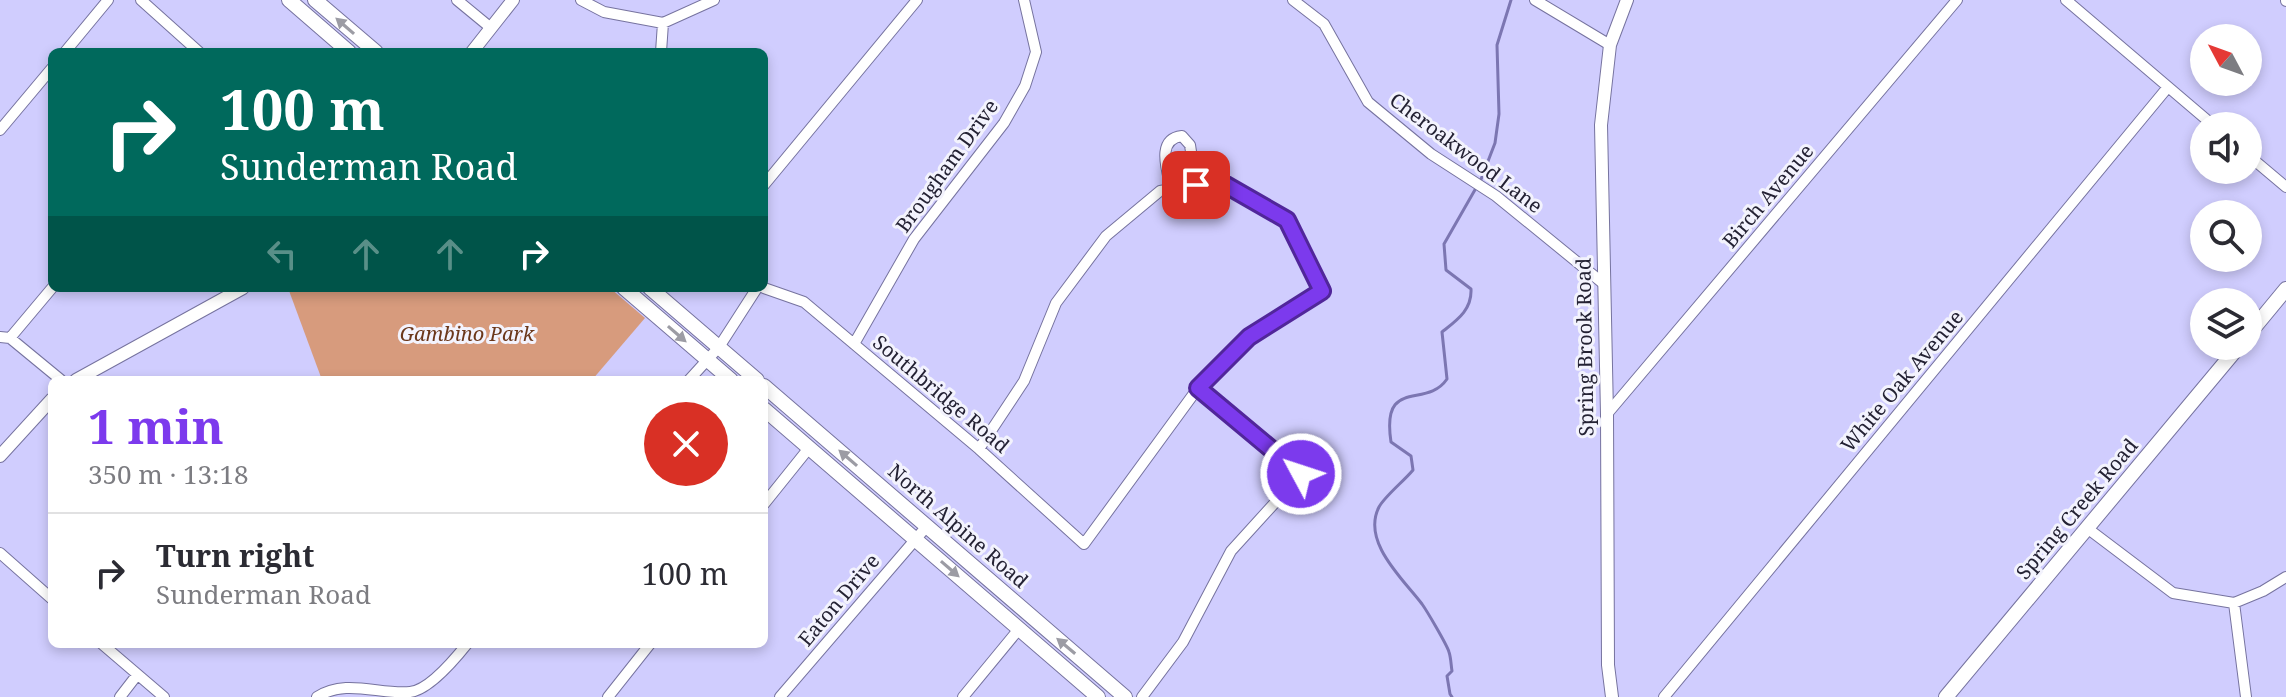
<!DOCTYPE html>
<meta charset="utf-8">
<style>
:root{--surface:#fff;--page:#f2f2f3;--text:#2b2b33;--muted:#7c7c81;--line:#e1e1e2;--accent:#7c3aed}
body{margin:0;font-family:"Noto Serif",serif;background:var(--page);color:var(--text);height:100vh;display:flex;flex-direction:column;font-size:30px;white-space:nowrap}
*{box-sizing:border-box;margin:0}
p{font-size:26px;color:var(--muted)}
.icon{flex:none;width:44px;height:44px;fill:none;stroke:currentColor;stroke-width:2;stroke-linecap:round;stroke-linejoin:round}
.map{position:relative;flex:1;overflow:hidden}
.details{position:absolute;left:48px;top:376px;width:720px;height:272px;display:flex;flex-direction:column;background:var(--surface);border-radius:12px;box-shadow:0 4px 12px #0003}
.details>*{flex:none}
.banner{position:absolute;left:48px;top:48px;width:720px;height:244px;border-radius:12px;box-shadow:0 4px 12px #0003;background:#00695c;color:#fff;overflow:hidden}
.needle{width:52px;rotate:311deg}
.tools{position:absolute;left:2190px;top:24px;display:grid;gap:16px}
.tools a{display:grid;place-items:center;width:72px;height:72px;border-radius:50%;background:var(--surface);box-shadow:0 4px 12px #0003;font-size:40px}
.pin{position:absolute;display:grid;place-items:center;width:68px;height:68px;color:#fff;margin:-34px;border-radius:16px;box-shadow:0 4px 12px #0006}
.me{position:absolute;width:88px;margin:-44px;rotate:310deg;stroke-linejoin:round;filter:drop-shadow(0 0 6px #0008)}
.turn{display:flex;align-items:center;gap:28px;height:168px;padding:0 40px;font-size:36px}
.turn .icon{width:104px;height:104px;stroke-width:2.5}
.turn b{display:block;font-size:56px;line-height:68px}
.lanes{display:flex;align-items:center;height:76px;padding:0 40px;background:#0003;justify-content:center;gap:40px;direction:ltr}
.lanes .off{opacity:.35}
.round{display:grid;place-items:center;flex:none;width:84px;height:84px;border-radius:42px;background:var(--page)}
.overview{display:flex;align-items:center;justify-content:space-between;height:136px;padding:0 40px}
h1{font-size:48px;font-weight:700;line-height:60px;color:var(--accent)}
ul{padding:0;list-style:none}
li{display:flex;align-items:center;gap:24px;height:120px;padding:0 40px;border-top:2px solid var(--line)}
li div{flex:1}
li b{display:block;font-size:30px}
li em{font-style:normal}
.map>svg:first-child{display:block}
</style>
<div class="map">
<svg width="2286" height="697" viewBox="0 0 2286 697">
<rect width="100%" height="100%" fill="#d0cdfe"/>
<path fill="#d79b7d" d="M288,288H610L645,318L592,380H322Z"/>
<g fill="none" stroke-linecap="round" stroke-linejoin="round">
<path stroke="#7c76b2" stroke-width="3" d="M1480,182L1495,143L1499,114L1497,45L1511,0
M1452,697L1450,694L1447,676L1452,671C1451,665 1451,658 1449,652C1447,645 1427,611 1422,604C1404,580 1361,542 1379,507C1385,496 1404,481 1413,470L1411,456L1391,442C1381,376 1426,410 1447,379L1442,332C1457,320 1472,310 1471,289L1446,270L1444,244L1476,188"/>
<defs>
<path id="minor" d="M141,0L199,52
M457,0L491,28
M581,0L604,12L663,23L714,0
M1293,0L1324,24L1368,102L1431,154L1496,196L1604,284
M1535,0L1610,45
M2066,0L2214,126
M2286,0V1
M65,52L108,0
M661,52L663,23
M0,130L52,68
M2248,155L2286,187
M764,185L917,0
M1171,189C1168,172 1155,139 1182,136L1190,145L1196,185
M764,288L804,302L979,449L1084,544L1198,388L1249,337L1322,291L1287,220L1226,185H1196L1160,191L1106,236L1056,303L1024,381L979,449
M0,337L10,338L61,380
M10,338L52,288
M854,344L914,239L1004,123L1025,86L1036,52L1024,0
M689,380L719,347L757,288
M1607,414L1957,0
M764,504L809,448
M2087,528L2173,593L2234,603L2263,591L2286,577
M0,553L52,599
M2234,603L2246,697
M102,644L164,697
M120,697L137,675
M317,697C346,678 379,695 410,692C429,690 455,659 467,644
M608,697L650,644
M780,697L927,526
M963,697L1019,629
M1142,697L1183,642L1231,551L1301,474L1198,388
M1664,697L2168,87"/>
<path id="tertiary" d="M472,52L513,0
M76,380L243,288
M0,456L52,399
M1612,697L1608,665L1607,414L1601,125L1610,45L1627,0"/>
<path id="secondary" d="M289,0L349,52
M315,0L376,52
M624,288L731,380
M650,288L757,380
M2248,335L2286,289
M764,386L1125,697
M764,409L1098,697
M1946,697L2239,346"/>
</defs>
<use href="#minor" stroke="#76739f" stroke-width="12"/>
<use href="#tertiary" stroke="#76739f" stroke-width="14"/>
<use href="#secondary" stroke="#76739f" stroke-width="16"/>
<use href="#minor" stroke="#fff" stroke-width="10"/>
<use href="#tertiary" stroke="#fff" stroke-width="12"/>
<use href="#secondary" stroke="#fff" stroke-width="14"/>
</g>
<defs><path id="oneway-solid" d="M-6-.8H1V-3.2L6.5 0L1 3.2V.8H-6Z" transform="scale(2)"/></defs>
<g fill="#9c9ca4">
<use href="#oneway-solid" transform="translate(345 26) rotate(-139)"/>
<use href="#oneway-solid" transform="translate(677 334) rotate(41)"/>
<use href="#oneway-solid" transform="translate(848 458) rotate(-139)"/>
<use href="#oneway-solid" transform="translate(950 569) rotate(41)"/>
<use href="#oneway-solid" transform="translate(1066 646) rotate(-140)"/>
</g>
<g fill="none" stroke-linecap="round" stroke-linejoin="round">
<defs>
<path id="route" d="M1196,185H1226L1287,220L1322,291L1249,337L1198,388L1301,474"/>
</defs>
<use href="#route" stroke="#51269a" stroke-width="20"/>
<use href="#route" stroke="#7c3aed" stroke-width="14"/>
</g>
<g text-anchor="middle" stroke-width="6" stroke-linejoin="round" paint-order="stroke">
<g font-size="20" fill="#242234" stroke="#f3f3fd">
<text transform="translate(1466 153) rotate(37)" y="7">Cheroakwood Lane</text>
<text transform="translate(947 166) rotate(-54)" y="7">Brougham Drive</text>
<text transform="translate(1768 196) rotate(-50)" y="7">Birch Avenue</text>
<text transform="translate(1585 347) rotate(-91)" y="7">Spring Brook Road</text>
<text transform="translate(1902 381) rotate(-50)" y="7">White Oak Avenue</text>
<text transform="translate(941 394) rotate(40)" y="7">Southbridge Road</text>
<text transform="translate(2077 509) rotate(-50)" y="7">Spring Creek Road</text>
<text transform="translate(958 526) rotate(41)" y="7">North Alpine Road</text>
<text transform="translate(839 600) rotate(-50)" y="7">Eaton Drive</text>
</g>
<g font-size="20" font-style="italic" fill="#6b371a" stroke="#f3f3fd">
<text x="467" y="341">Gambino Park</text>
</g>
</g>
</svg>
<div class="tools">
<a><svg class="needle" viewBox="-14 -14 28 28"><path d="M0-13l5 13h-10z" fill="#e53935"/><path d="M0 13l5-13h-10z" fill="#7c7c81"/></svg></a>
<a><svg class="icon" aria-label="sound" viewBox="0 0 24 24"><path d="M4 9h4l5-4v14l-5-4H4zM17 9q2 3 0 6"/></svg></a>
<a><svg class="icon" aria-label="search" viewBox="0 0 24 24"><circle cx="10" cy="10" r="6"/><path d="M15 15l6 6"/></svg></a>
<a><svg class="icon" aria-label="layers" viewBox="0 0 24 24"><path d="M12 4l9 5-9 5-9-5zM3 14l9 5 9-5"/></svg></a>
</div>
<div class="pin" style="left:1196px;top:185px;background:#d93025"><svg class="icon" aria-label="arrive" viewBox="0 0 24 24"><path d="M6 21V4h12l-3 4 3 4H6"/></svg></div>
<svg class="me" style="left:1301px;top:474px" viewBox="-20 -20 40 40"><circle r="17" fill="#7c3aed" stroke="#fff" stroke-width="3"/><path d="M0-11L8 9 0 5-8 9z" fill="#fff"/></svg>
<div class="banner">
<div class="turn"><svg class="icon" aria-label="right" viewBox="0 0 24 24"><path d="M7 20v-9h11M14 6l5 5-5 5"/></svg><div><b>100 m</b>Sunderman Road</div></div>
<div class="lanes"><svg class="icon off" aria-label="left" viewBox="0 0 24 24"><path d="M17 20v-9H6M10 6l-5 5 5 5"/></svg><svg class="icon off" aria-label="ahead" viewBox="0 0 24 24"><path d="M12 20V5M6 11l6-6 6 6"/></svg><svg class="icon off" aria-label="ahead" viewBox="0 0 24 24"><path d="M12 20V5M6 11l6-6 6 6"/></svg><svg class="icon" aria-label="right" viewBox="0 0 24 24"><path d="M7 20v-9h11M14 6l5 5-5 5"/></svg></div>
</div>
<section class="details">
<div class="overview"><div><h1>1 min</h1><p>350 m · 13:18</p></div><a class="round" style="background:#d93025;color:#fff"><svg class="icon" aria-label="close" viewBox="0 0 24 24"><path d="M6 6l12 12M18 6L6 18"/></svg></a></div>
<ul>
<li><svg class="icon" aria-label="right" viewBox="0 0 24 24"><path d="M7 20v-9h11M14 6l5 5-5 5"/></svg><div><b>Turn right</b><p>Sunderman Road</p></div><em>100 m</em></li>
</ul>
</section>
</div>
